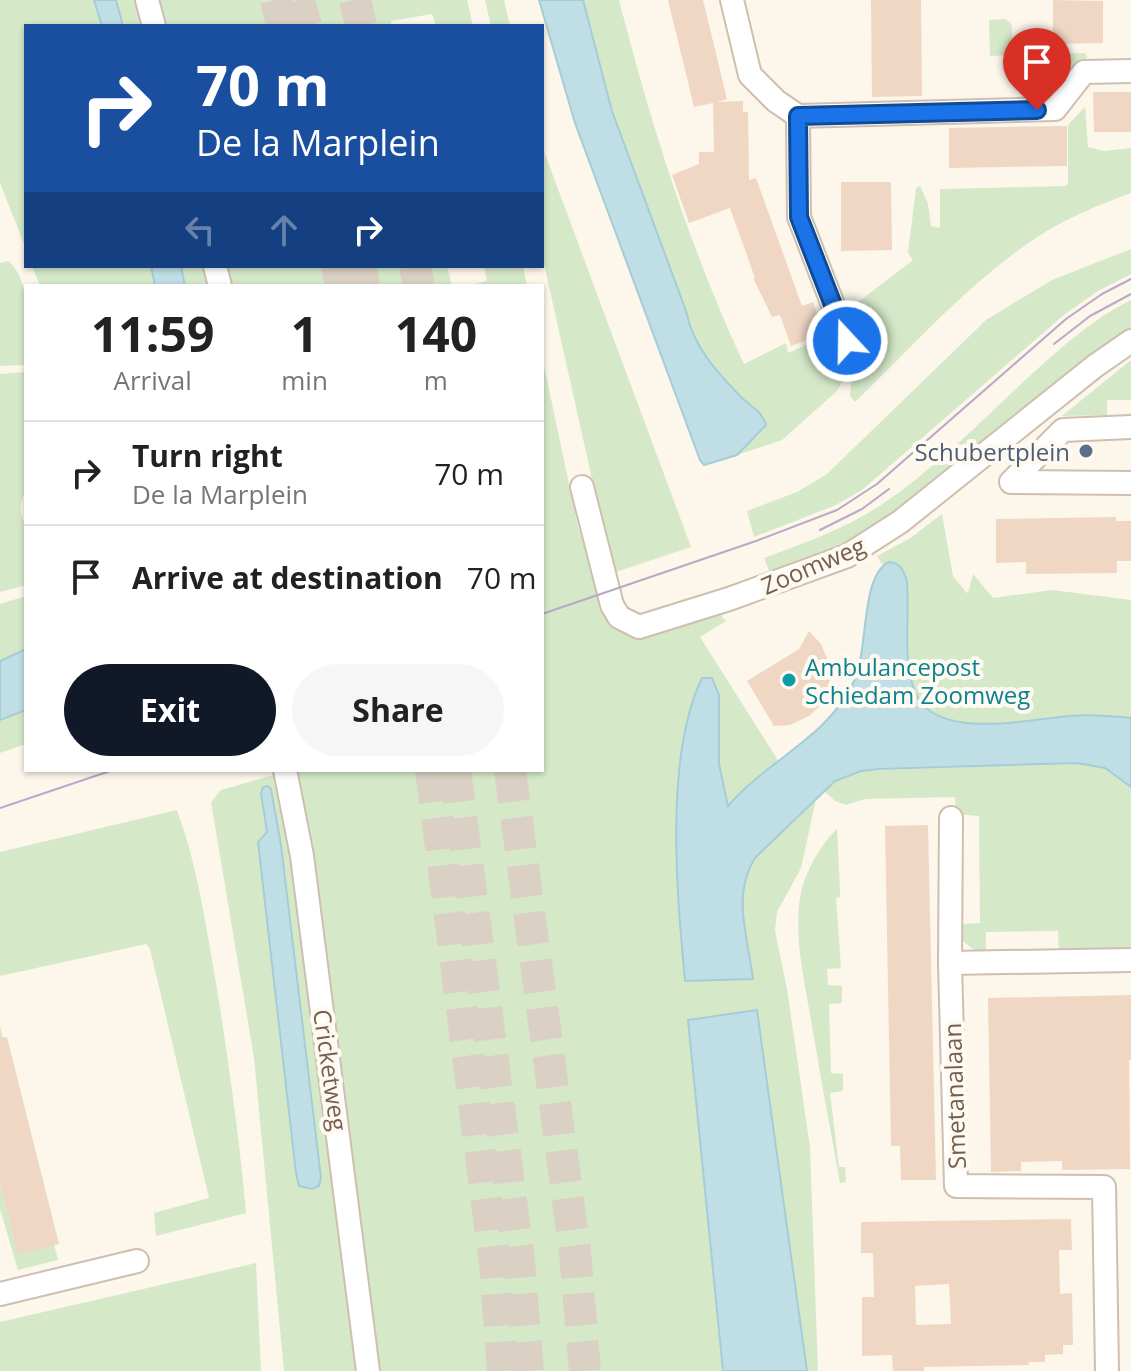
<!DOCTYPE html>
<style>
body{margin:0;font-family:"Open Sans",sans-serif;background:#f6f6f6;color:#222;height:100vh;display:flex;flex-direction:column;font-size:30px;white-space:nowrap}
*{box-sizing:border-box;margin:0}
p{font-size:26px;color:#767676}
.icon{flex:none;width:44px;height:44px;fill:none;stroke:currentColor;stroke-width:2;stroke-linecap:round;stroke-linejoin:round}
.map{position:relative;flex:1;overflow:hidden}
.details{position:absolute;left:24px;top:284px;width:520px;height:488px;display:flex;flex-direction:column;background:#fff;border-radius:0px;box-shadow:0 2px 6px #0004}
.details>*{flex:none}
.guide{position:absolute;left:24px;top:24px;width:520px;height:244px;border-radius:0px;box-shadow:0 2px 6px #0004;background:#1a4fa0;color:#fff;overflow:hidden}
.pin{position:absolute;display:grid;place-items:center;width:68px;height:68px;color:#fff;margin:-82px -34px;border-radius:50% 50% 50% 0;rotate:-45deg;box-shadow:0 0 8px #0007}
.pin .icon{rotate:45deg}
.me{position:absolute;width:88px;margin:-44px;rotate:339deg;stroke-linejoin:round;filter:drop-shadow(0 0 6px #0008)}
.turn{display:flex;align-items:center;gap:28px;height:168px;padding:0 40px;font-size:36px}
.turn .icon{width:104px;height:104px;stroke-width:2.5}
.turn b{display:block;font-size:56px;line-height:68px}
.lanes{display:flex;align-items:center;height:76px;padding:0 40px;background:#0003;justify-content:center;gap:40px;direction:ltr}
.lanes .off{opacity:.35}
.eta{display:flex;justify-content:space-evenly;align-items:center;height:136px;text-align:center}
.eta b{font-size:48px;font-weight:700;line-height:56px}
.action{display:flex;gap:16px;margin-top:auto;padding:16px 40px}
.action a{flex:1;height:92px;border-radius:48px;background:#111827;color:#fff;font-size:32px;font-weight:700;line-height:92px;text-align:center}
.action a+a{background:#f6f6f6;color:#222}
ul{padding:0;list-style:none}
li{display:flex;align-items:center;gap:24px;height:104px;padding:0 40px;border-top:2px solid #e0e0e0}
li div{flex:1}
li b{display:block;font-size:30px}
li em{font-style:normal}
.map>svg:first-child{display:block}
.green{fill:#d5e9c9}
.water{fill:#bfdee5;stroke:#a6cdd6;stroke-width:2}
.building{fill:#f0d7c4;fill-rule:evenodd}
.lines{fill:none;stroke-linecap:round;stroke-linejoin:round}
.highway-tunnel{stroke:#dad0c4;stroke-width:32;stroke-dasharray:32 16;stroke-linecap:butt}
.minor-casing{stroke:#cebfb0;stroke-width:26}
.minor{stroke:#fff;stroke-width:22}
.tram{stroke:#baa8c6;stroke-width:2}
.route-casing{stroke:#114b97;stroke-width:20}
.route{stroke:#1a73e8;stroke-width:14}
.service-dot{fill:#5c6f8a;stroke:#fefaf1;stroke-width:3}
.culture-dot{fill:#0f9aa8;stroke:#fefaf1;stroke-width:3}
.labels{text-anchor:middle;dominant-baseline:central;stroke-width:8;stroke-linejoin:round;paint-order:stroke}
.service-label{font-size:24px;fill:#4e5e75;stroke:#fefaf1;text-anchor:end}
.street-label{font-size:24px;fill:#765e4e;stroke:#fefaf1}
.culture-label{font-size:24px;fill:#0d838f;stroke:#fefaf1;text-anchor:start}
</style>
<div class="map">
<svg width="1131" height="1371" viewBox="0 0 1131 1371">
<rect width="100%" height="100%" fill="#fcf6eb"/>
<!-- green -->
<g class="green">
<polygon points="0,0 94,0 102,26 26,26 26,249 0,183"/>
<polygon points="116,0 467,0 473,26 436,26 432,14 391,21 391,26 123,26"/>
<polygon points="485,0 504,0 510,26 491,26"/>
<path d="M583,0H619C651,124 689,247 744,364L786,343L788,353L817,340L816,328L837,314L842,321L846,375L837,391L782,440L737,455L764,416C730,388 695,355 686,311L612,111Z"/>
<polygon points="1006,19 1012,25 1012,55 990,56 989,20"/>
<polygon points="1085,53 1087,57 1048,100 1034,99 1030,92 1042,92 1041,58 1024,58 1024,54"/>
<path d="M1085,107L1088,147L1104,151L1131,148V193C1101,204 1069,217 1042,234C972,279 914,345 855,402L850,396L857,322L852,307L913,260L908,253L916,188L920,186L928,204L931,226L940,228V189L1065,186L1068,184V125Z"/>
<polygon points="542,146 691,547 613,573 542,255"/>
<polygon points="1131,249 1131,274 1098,291 1065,314 862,490 836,505 754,537 747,511 797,492 827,474 986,320 1052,280"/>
<path d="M8,261C33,280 26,336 26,365L0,366V263Z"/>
<polygon points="32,266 151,266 155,286 40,286"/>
<polygon points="181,266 447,266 452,286 185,286"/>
<polygon points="484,266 523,266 527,286 466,286 487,281"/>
<path d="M1131,300V331L887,519L847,545L770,573L764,558C804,543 845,529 881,505C936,468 984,418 1033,373C1064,345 1094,318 1131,300Z"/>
<path d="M542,356L578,527L611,624L632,635L718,612L726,621L700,637L779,762L749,784L728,806L719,764V695L702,678C664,757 677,894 685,981L753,979C749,952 738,911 743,884C749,854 794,821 816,799L801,868L777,912L775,931L787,989L810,1147L818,1371H807L757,1010L688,1020L723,1371H284L254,1058L211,802L221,790L291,770H542Z"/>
<polygon points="1131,360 1131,400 1107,400 1107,415 1062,416"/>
<path d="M26,372V491C19,501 19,515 26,526V585L0,592V374Z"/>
<path d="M942,514L953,576L966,592L968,593L973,574L993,598L1052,590L1131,600V718C1111,716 1090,714 1070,716C1031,719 937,741 916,693C909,678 910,661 908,645C902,617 895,590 889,562L883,565L877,556L909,539Z"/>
<polygon points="26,596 26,649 0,661 0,604"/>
<polygon points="26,710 26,744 0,753 0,720"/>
<polygon points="1077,763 1105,768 1131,787 1131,950 1059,952 1058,931 986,932 986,953 975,951 963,941 961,924 980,923 979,816 956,814 955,797 865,799 846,805 835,801 824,791 840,778 861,771"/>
<path d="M177,810C197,864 205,921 215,977C228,1056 239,1134 246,1213L156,1236L154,1213L209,1198L150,949L146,944L0,976V852Z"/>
<path d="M837,829L840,890V897L836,898L841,968L827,969L828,985L842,986V1003L829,1004L831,1073L843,1074V1091L830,1093L839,1167H845L846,1182L840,1183C830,1128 820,1074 811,1020C804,979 793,933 801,892C807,869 820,845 837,829Z"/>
<polygon points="0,1026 58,1260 18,1270 0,1209"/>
<polygon points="256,1263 261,1371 0,1371 0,1322"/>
</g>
<!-- water -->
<g class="water">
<polygon points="94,0 116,0 123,26 102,26"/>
<path d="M539,0H583L612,111L686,311C693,347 717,372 741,397C751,407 763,412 766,425L737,455L704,465L700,460L575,123Z"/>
<polygon points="151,266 181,266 185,286 155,286"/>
<path d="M889,562C901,563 904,571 907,582C910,617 902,658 915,692C935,742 1030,719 1070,716C1090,714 1111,716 1131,718V787L1105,768L1077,763L880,769L861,771L835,781L756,857C731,893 748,938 753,979L685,981C677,894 664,757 702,678H712L719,695V764L728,806C767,760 828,738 854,681C869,649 860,576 889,562Z"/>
<polygon points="26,649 26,710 0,720 0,661"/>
<polygon points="268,786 271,789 281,845 321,1178 319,1186 312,1189 299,1186 296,1173 258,842 267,832 261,793 263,787"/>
<polygon points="757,1010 807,1371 723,1371 688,1020"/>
</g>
<!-- building -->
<g class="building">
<polygon points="668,0 703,0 727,99 718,102 743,101 743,112 748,112 749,180 756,178 802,306 813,302 824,334 791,346 780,315 772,317 753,278 755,278 730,208 689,223 672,175 699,164 699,152 714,152 713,103 694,107"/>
<polygon points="871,0 921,0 922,96 872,97"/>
<polygon points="1053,0 1103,1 1103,43 1053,44"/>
<polygon points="1093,92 1131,92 1131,132 1094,132"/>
<polygon points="1067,126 1067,166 949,168 949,128"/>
<polygon points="841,182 891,182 892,250 841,251"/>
<polygon points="1116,517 1116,521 1131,521 1131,561 1117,561 1117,573 1026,574 1026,562 996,563 996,519"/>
<polygon points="809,631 821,644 829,663 830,679 827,692 819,707 809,716 790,725 774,726 747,681 799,649"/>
<polygon points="928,825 936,1180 901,1180 900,1146 891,1146 885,826"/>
<polygon points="1131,995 1131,1060 1129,1060 1130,1169 1062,1170 1062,1161 1021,1162 1021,1171 991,1172 988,998"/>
<polygon points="7,1037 59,1244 18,1254 0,1181 0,1038"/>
<path d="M1071,1219L1072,1250H1059L1060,1294L1072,1293L1073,1345H1063V1354L1045,1355V1362H1029V1365L924,1367V1371H893L892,1355L862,1356V1297H874L873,1253H861V1222ZM949,1284L951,1324L916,1325L915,1286Z"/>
</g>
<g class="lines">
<!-- highway-tunnel -->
<g class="highway-tunnel">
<polyline points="276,0 282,26"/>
<polyline points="299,0 306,26"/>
<polyline points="355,0 361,26"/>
<polyline points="337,266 341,286"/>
<polyline points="360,266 364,286"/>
<polyline points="415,266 419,286"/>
<polyline points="431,770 495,1264 503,1371"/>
<polyline points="455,770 519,1261 528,1371"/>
<polyline points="510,770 575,1252 585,1371"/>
</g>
<!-- minor casing -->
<g class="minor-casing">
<g id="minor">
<polyline points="147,0 154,26"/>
<polyline points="732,0 750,75 776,101 798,116 1055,109 1084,72 1131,71"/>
<polyline points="798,116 799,217 847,341"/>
<polyline points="215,266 220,286"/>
<polyline points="1131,427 1063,430 1011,482 1131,483"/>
<polyline points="582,487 612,605 619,617 639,627 729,599 847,556 900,522 1095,366 1131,341"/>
<polyline points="285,770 302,856 368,1371"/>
<polyline points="951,818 950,963 956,1186 1104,1187 1107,1371"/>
<polyline points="950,963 1131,960"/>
<polyline points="0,1294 137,1261"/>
</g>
</g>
<!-- minor -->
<use href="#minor" class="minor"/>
<!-- tram -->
<g class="tram">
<polyline points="1054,344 1090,316 1131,294"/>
<polyline points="820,530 862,509 889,489"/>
<polyline points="542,614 756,541 837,510 877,484 1066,319 1102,294 1131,279"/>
<polyline points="0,808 113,770"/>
</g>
</g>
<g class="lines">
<!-- route casing -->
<g class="route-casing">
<polyline id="route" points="847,341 799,217 798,116 1037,110"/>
</g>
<!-- route -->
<use href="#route" class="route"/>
</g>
<!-- markers -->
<circle class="service-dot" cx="1086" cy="451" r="8"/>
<circle class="culture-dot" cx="789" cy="680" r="8"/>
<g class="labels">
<!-- service labels -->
<g class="service-label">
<text x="1070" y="451">Schubertplein</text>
</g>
<!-- street labels -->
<g class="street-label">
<text transform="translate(813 565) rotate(-23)">Zoomweg</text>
<text transform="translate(331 1070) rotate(82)">Cricketweg</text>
<text transform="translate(954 1096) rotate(-92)">Smetanalaan</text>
</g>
<!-- culture labels -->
<g class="culture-label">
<text x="805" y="666">Ambulancepost<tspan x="805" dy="28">Schiedam Zoomweg</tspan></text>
</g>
</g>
</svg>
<div class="pin" style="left:1037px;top:110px;background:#d93025"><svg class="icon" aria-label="arrive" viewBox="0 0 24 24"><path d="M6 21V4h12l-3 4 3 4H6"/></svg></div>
<svg class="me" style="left:847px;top:341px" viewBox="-20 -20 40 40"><circle r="17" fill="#1a73e8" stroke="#fff" stroke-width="3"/><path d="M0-11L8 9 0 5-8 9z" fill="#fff"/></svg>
<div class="guide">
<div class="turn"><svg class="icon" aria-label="right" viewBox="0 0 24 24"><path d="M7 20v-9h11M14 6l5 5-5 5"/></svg><div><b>70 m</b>De la Marplein</div></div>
<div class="lanes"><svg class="icon off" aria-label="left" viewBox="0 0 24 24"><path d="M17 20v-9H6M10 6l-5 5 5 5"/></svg><svg class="icon off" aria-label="ahead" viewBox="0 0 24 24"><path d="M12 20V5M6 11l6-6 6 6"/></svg><svg class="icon" aria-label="right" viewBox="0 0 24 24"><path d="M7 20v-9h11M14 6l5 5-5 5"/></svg></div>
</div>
<section class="details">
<div class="eta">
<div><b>11:59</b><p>Arrival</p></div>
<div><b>1</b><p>min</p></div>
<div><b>140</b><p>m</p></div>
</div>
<ul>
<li><svg class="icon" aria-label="right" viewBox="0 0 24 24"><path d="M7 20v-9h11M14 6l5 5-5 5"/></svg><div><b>Turn right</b><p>De la Marplein</p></div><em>70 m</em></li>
<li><svg class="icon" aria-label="arrive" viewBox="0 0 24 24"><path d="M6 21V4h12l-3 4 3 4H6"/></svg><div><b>Arrive at destination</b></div><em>70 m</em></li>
</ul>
<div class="action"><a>Exit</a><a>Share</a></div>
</section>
</div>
